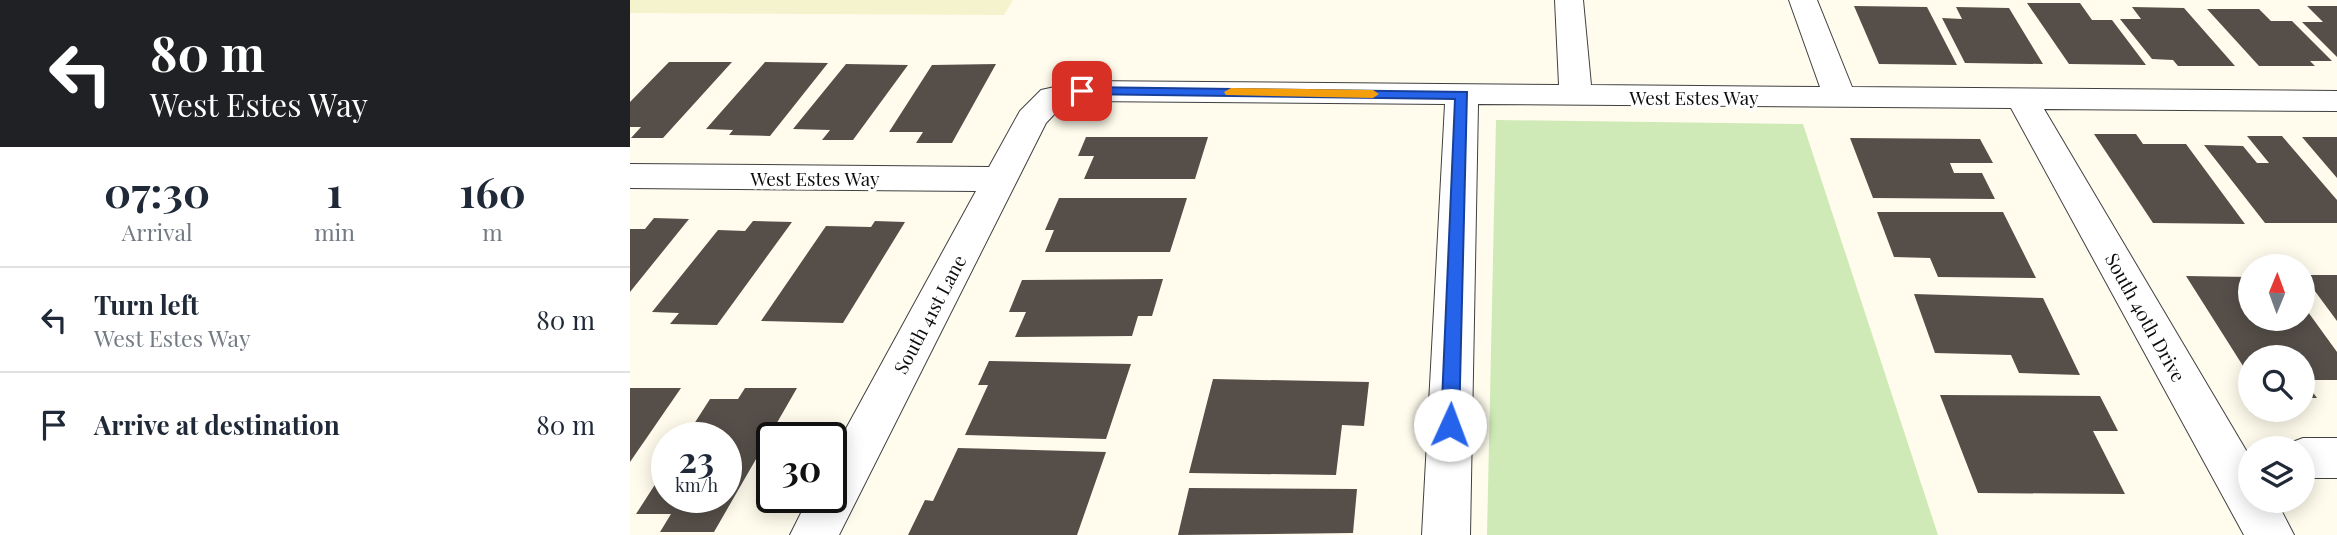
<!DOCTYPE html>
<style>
body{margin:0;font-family:"Playfair Display",serif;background:#f2f2f3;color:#1f2937;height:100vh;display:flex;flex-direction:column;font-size:26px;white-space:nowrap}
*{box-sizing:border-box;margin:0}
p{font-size:23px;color:#747a83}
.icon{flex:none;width:38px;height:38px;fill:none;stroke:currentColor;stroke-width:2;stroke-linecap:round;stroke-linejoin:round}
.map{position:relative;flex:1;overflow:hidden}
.details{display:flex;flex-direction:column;background:#fff;width:630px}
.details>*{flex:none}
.hud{background:#202124;color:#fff;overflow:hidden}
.needle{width:46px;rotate:1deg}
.buttons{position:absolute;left:1608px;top:254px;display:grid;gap:14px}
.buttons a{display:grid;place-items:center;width:77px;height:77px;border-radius:50%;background:#fff;box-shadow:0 4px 18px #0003;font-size:35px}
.speed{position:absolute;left:21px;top:422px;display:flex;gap:14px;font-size:35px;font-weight:700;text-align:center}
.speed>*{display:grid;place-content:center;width:91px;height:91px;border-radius:50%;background:#fff;box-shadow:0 4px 18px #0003;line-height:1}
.speed small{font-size:18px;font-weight:400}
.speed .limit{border:4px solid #111;border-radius:10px;background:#fff;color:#111}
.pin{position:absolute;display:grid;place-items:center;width:60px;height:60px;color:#fff;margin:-30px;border-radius:14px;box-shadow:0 4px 10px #0006}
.me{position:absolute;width:77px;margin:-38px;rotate:2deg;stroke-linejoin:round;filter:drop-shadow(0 0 5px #0008)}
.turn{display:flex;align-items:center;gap:24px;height:147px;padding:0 35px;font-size:32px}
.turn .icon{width:91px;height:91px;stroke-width:2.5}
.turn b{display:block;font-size:49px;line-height:60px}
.eta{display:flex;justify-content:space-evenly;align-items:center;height:119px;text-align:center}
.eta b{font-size:42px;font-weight:700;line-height:49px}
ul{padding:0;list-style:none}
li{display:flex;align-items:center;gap:21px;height:105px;padding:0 35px;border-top:2px solid #e0e1e3}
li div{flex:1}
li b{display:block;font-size:26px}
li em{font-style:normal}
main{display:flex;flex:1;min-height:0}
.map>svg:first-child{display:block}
.farmland{fill:#f5f3cd}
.green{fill:#cfeab6}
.building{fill:#564f49}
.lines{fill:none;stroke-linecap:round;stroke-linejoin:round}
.minor-casing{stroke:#404040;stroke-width:2}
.minor{fill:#fff;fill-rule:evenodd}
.route{fill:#2563eb;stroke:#184099;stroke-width:2}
.slow{fill:#f59e0b}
.labels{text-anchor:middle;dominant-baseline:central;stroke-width:7;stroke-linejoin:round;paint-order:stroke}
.street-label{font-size:19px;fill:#0d0d0d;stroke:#fff}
</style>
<main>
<section class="details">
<div class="hud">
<div class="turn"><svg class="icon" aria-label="left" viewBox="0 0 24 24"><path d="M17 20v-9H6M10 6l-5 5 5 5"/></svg><div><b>80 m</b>West Estes Way</div></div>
</div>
<div class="eta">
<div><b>07:30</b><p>Arrival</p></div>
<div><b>1</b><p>min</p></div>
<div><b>160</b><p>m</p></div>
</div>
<ul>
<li><svg class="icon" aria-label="left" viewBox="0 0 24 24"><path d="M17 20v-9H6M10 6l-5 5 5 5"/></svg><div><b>Turn left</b><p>West Estes Way</p></div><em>80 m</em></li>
<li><svg class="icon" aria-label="arrive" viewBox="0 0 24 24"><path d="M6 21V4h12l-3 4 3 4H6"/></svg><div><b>Arrive at destination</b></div><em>80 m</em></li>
</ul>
</section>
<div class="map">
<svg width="1707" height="535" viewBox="0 0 1707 535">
<rect width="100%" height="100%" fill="#fffced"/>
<!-- farmland -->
<polygon class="farmland" points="0,0 383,0 374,15 0,13"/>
<!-- green -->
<polygon class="green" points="866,120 1173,124 1308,535 857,535"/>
<!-- building -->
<g class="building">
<polygon points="1397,3 1450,3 1462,20 1482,20 1516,65 1439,64"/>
<polygon points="1224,6 1297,7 1327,65 1249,64"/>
<polygon points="1677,6 1707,6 1707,57 1672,22 1693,22"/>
<polygon points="1326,7 1379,8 1413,64 1335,63 1312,18 1332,19"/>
<polygon points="1502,7 1554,8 1605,66 1548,66 1543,60 1522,59 1490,19 1511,19"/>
<polygon points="1577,9 1629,9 1641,21 1662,21 1702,61 1680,61 1685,66 1629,66"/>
<polygon points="39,62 102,62 33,138 1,138 11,127 0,127 0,102"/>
<polygon points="135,62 198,63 140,136 99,135 103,130 76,129"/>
<polygon points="216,64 278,65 223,140 192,140 200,130 163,129"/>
<polygon points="366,64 322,143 286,143 293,132 259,132 302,65"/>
<polygon points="1464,134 1506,134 1513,144 1556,144 1615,224 1523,223"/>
<polygon points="1617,136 1652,136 1707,200 1707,223 1635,223 1574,145 1613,146 1627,163 1639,163"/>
<polygon points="456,137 578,137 565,179 454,179 464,156 448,156"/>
<polygon points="1672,137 1707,137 1707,178"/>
<polygon points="1220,138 1350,139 1363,163 1320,163 1324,173 1352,173 1365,199 1243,198"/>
<polygon points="429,198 557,198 540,252 415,252 424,230 415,230"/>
<polygon points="1247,212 1373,212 1406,278 1308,277 1300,258 1264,257"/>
<polygon points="24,218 59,219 0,292 0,229 15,229"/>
<polygon points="123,221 162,222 87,325 40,324 49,313 22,312 88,230 115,231"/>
<polygon points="245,221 275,222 213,323 131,321 196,226 241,227"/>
<polygon points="1673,275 1707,275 1707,321"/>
<polygon points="1556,276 1620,277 1620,318 1673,318 1673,305 1707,352 1707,380 1674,380 1687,398 1673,398 1673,357 1620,357 1620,377"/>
<polygon points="533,279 522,316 508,316 502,336 385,337 396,312 379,312 392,280"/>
<polygon points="1284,294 1413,298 1450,375 1389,373 1381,355 1305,353"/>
<polygon points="359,361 501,364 476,439 335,435 358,385 348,385"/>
<polygon points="583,379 739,382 734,426 712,425 706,475 559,473"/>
<polygon points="0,388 51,388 0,462"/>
<polygon points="115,388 167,388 84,532 30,532 41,514 6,514 37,466 37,497 96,497 96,438 55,438 80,399 108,399"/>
<polygon points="1310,395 1470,396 1488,431 1463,431 1495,494 1348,493"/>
<polygon points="328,448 476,452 447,535 278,535 295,500 303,501"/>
<polygon points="559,488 727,489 723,533 548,535"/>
</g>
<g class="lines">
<!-- minor casing -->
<g class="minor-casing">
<g id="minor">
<polygon points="925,0 953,0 961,85 1190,87 1159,0 1187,0 1222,87 1707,91 1707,111 1414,109 1620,457 1620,500 1646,500 1664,535 1614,535 1381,108 848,104 840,535 792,535 815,104 452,101 433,105 416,123 209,535 160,535 179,497 201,497 201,456 346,191 0,188 0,164 359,167 390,111 411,90 452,81 929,85"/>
<polygon points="1673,438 1707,438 1707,478 1673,478 1673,448 1655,448 1657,444"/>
</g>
</g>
<!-- minor -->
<use href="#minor" class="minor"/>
</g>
<!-- route -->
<polygon class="route" points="452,87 837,92 829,425 827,431 820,433 814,431 811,425 825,99 448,94 448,88"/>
<!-- slow -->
<polygon class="slow" points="601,88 743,90 749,94 743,98 596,95 594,92"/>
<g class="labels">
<!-- street labels -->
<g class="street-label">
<text x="1064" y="97">West Estes Way</text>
<text x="185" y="178">West Estes Way</text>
<text transform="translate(299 314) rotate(-62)">South 41st Lane</text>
<text transform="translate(1516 317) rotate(61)">South 40th Drive</text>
</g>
</g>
</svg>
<div class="buttons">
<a><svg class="needle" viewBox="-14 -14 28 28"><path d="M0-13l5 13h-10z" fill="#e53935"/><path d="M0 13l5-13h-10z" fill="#747a83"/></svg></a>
<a><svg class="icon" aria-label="search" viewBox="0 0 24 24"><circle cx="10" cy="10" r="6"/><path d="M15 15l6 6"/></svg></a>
<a><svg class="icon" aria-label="layers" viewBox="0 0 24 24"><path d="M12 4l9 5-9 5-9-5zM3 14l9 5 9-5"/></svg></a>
</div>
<div class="speed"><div>23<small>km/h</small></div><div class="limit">30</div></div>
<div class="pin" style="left:452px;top:91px;background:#d93025"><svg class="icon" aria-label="arrive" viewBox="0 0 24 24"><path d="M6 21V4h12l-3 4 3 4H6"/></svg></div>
<svg class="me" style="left:820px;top:425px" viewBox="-20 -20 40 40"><circle r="19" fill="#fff"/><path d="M0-13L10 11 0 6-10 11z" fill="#2563eb"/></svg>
</div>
</main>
